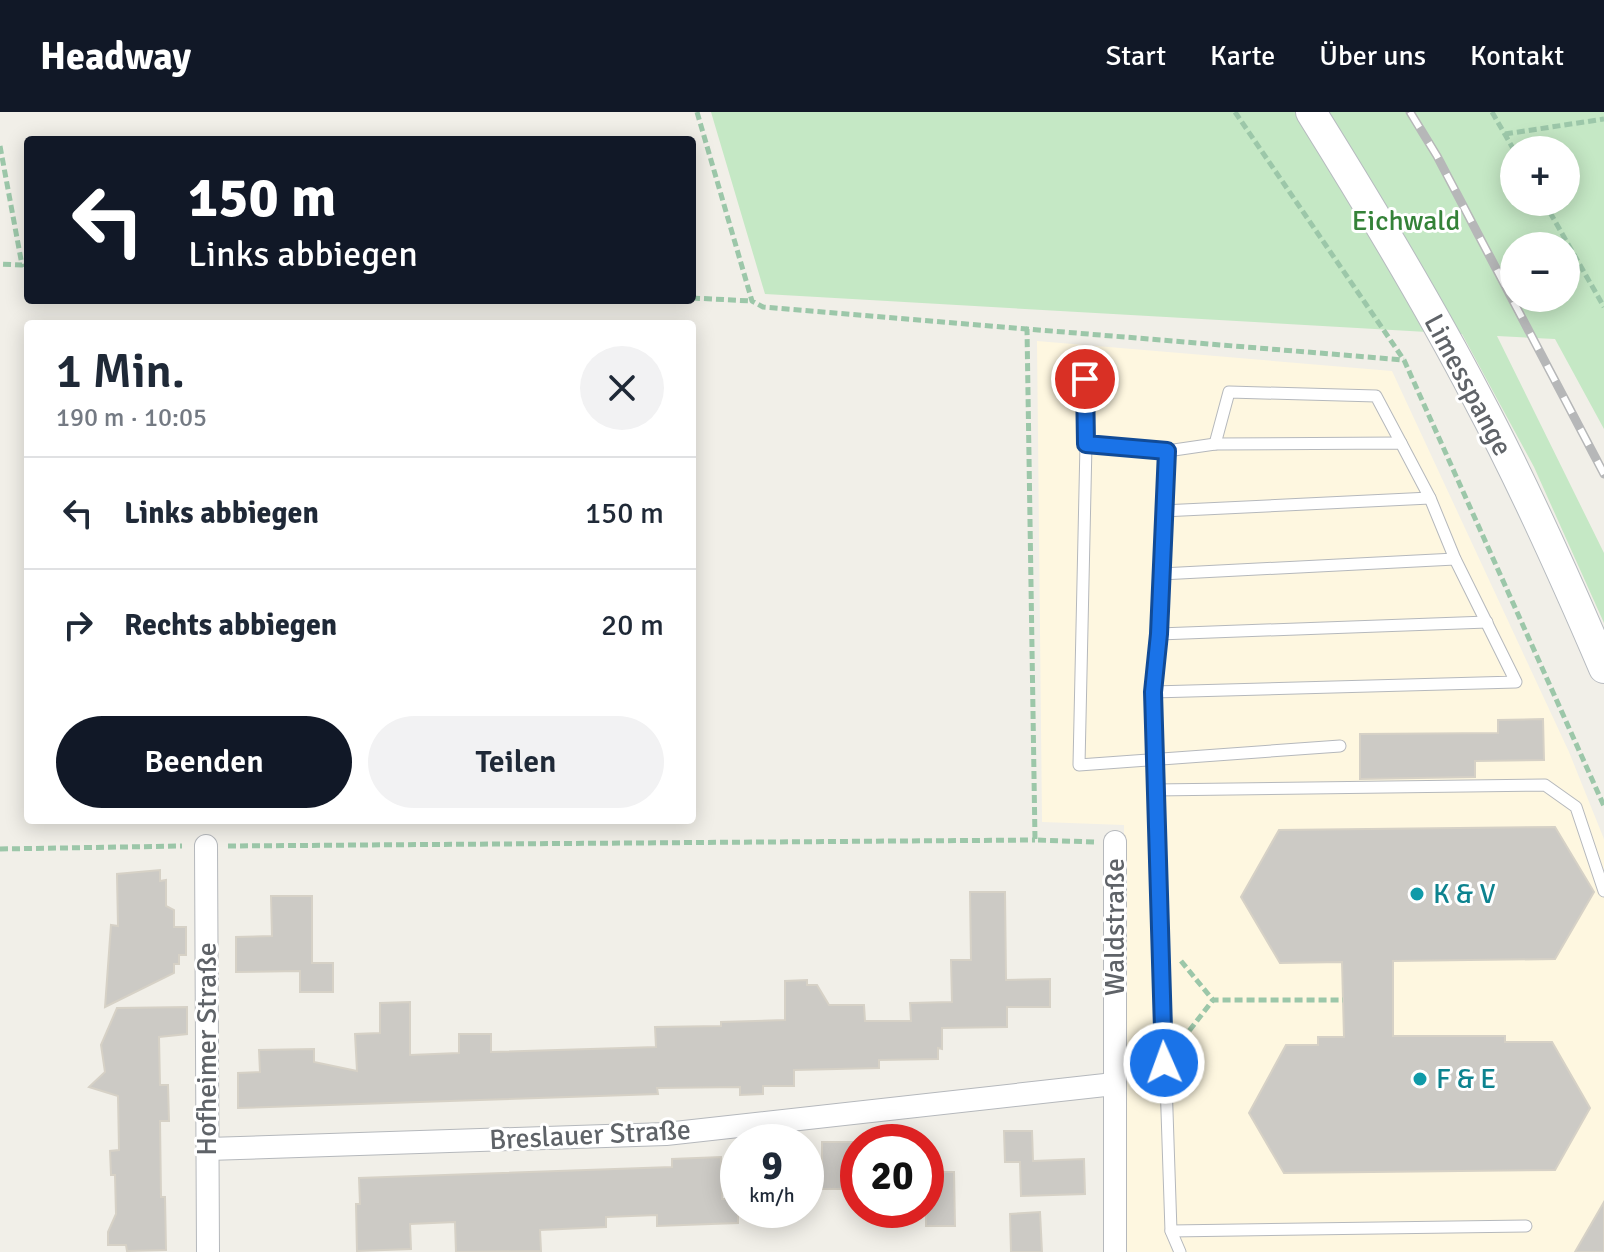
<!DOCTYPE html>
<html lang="de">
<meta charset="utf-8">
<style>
body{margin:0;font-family:Signika,sans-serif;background:#f2f2f3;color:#1f2937;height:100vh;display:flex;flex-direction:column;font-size:30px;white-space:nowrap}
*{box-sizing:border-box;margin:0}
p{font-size:26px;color:#747a83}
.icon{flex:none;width:44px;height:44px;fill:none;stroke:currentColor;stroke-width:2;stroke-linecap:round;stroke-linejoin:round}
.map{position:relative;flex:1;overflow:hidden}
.panel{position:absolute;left:24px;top:208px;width:672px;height:504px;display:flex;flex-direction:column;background:#fff;border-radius:8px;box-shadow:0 4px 20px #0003}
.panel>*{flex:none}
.banner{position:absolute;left:24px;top:24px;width:672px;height:168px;border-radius:8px;box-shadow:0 4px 20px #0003;background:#111827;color:#fff;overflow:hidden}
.buttons{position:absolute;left:1500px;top:24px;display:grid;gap:16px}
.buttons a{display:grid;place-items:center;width:80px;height:80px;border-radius:50%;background:#fff;box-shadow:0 4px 20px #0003;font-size:40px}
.speed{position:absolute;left:720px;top:1012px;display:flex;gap:16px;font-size:40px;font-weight:700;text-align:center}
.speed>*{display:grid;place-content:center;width:104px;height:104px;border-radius:50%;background:#fff;box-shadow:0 4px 20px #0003;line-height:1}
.speed small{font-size:20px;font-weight:400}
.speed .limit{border:12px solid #d22;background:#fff;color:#111}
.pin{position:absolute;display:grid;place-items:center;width:68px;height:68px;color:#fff;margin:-34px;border:4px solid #fff;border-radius:50%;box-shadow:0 2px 8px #0007}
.me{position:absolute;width:88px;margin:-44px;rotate:358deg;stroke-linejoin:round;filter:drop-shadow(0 0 6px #0008)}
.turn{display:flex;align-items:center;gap:28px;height:168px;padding:0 32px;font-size:36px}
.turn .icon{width:104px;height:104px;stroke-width:2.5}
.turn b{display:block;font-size:56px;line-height:68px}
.round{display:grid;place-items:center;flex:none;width:84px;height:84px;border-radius:42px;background:#f2f2f3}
.headline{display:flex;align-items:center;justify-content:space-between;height:136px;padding:0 32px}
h1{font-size:48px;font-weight:600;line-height:60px}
.action{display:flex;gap:16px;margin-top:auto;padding:16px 32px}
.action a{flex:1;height:92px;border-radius:48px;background:#111827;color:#fff;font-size:32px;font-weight:600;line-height:92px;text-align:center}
.action a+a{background:#f2f2f3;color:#1f2937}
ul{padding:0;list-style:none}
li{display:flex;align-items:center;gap:24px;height:112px;padding:0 32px;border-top:2px solid #e0e1e3}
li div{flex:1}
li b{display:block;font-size:30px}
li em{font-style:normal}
header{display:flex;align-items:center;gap:48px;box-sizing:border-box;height:112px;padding:0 40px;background:#111827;color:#fff}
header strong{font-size:38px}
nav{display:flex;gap:44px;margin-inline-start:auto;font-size:28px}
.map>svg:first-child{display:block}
.commercial{fill:#fef7e0}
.green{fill:#c5e8c5;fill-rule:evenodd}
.building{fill:#cccac5;stroke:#d6d1c6;stroke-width:2}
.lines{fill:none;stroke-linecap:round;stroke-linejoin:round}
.lane-casing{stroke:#b5b8bc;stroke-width:13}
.street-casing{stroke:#b5b8bc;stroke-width:24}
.secondary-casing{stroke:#b6babf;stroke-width:32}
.path{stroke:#9cc7a9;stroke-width:5;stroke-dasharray:8 4;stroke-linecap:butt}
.lane{stroke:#fff;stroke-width:11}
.street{stroke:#fff;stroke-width:22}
.secondary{stroke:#fff;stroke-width:30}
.rail-casing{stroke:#b6b7b8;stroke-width:9}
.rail{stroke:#fff;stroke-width:6;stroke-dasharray:18;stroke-linecap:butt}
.route-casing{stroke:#114b97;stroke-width:20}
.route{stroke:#1a73e8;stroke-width:14}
.culture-dot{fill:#0f9aa8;stroke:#fff;stroke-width:3}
.labels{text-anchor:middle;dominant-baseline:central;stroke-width:6;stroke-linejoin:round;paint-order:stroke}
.park-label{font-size:28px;fill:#348238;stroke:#fff}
.street-label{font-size:28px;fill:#5f6368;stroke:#fff}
.culture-label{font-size:28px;fill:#0d838f;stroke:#fff;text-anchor:start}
</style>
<header>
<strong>Headway</strong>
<nav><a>Start</a><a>Karte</a><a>Über uns</a><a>Kontakt</a></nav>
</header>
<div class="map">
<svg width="1604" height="1140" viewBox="0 0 1604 1140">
<rect width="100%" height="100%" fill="#f1efe8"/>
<!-- commercial -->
<polygon class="commercial" points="1037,229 1392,259 1569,640 1604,727 1604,1140 1124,1140 1124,713 1042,710"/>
<!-- green -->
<path class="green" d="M711,0H1604V317L1555,227L1497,224L1604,441V511L1534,355L1462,222L765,182ZM1514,38H1566V90H1514ZM1514,134H1566V186H1514Z"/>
<!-- building -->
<g class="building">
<polygon points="1543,607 1544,648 1475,649 1475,665 1360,667 1360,622 1498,621 1498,608"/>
<polygon points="1555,715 1594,780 1555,847 1393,849 1393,924 1505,924 1505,930 1552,930 1590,996 1555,1058 1284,1061 1249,1001 1286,933 1318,933 1318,925 1344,925 1342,850 1280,851 1241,785 1279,718"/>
<polygon points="160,758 160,769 166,768 166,794 174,798 174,815 186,815 186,843 179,843 179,852 174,852 174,861 105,895 111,813 118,814 117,762"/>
<polygon points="970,780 1005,780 1006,868 1050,867 1050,895 1007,895 1007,915 942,916 942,937 938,936 938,947 879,948 879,956 794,958 794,974 763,974 763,982 740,983 740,975 657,976 658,982 238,996 238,961 260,960 259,938 314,937 314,950 357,959 355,922 380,921 380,891 410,890 410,943 459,941 459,922 491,922 491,940 656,935 655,915 721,914 721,910 785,908 785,869 807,868 807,873 817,873 829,893 864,893 865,909 911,909 910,891 952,890 951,848 971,848"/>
<polygon points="271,784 312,784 312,851 333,851 333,880 300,880 300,859 236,860 236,825 272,824"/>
<polygon points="187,895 187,922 159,925 160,973 168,973 169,1009 160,1009 161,1085 165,1085 166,1138 127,1139 126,1133 108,1133 108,1120 116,1102 115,1063 111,1063 110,1039 119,1038 118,984 89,975 105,960 101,933 117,896"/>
<polygon points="1004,1019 1032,1019 1033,1049 1084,1047 1085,1082 1021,1084 1020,1050 1005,1050"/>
<polygon points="822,1030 858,1030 858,1077 817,1077 816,1056 822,1055"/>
<polygon points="721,1045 722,1087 738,1087 738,1111 657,1114 657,1103 606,1105 606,1115 540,1118 541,1139 456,1140 455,1110 410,1112 411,1137 357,1139 356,1092 360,1092 359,1066 672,1055 672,1047"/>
<polygon points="926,1060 954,1060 955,1114 926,1114"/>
<polygon points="1604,1090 1604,1140 1575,1140"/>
<polygon points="1040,1100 1042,1140 1011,1140 1010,1102"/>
</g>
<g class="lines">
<!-- lane casing -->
<g class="lane-casing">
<g id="lane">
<polyline points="1085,267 1086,332"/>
<polyline points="1215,332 1229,280 1376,284 1401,331"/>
<polyline points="1167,339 1086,332 1079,653 1340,634"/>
<polyline points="1162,399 1430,386"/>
<polyline points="1161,462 1455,447"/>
<polyline points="1159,522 1487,510"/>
<polyline points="1153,580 1516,570 1455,447 1430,386 1401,331 1215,332 1167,339 1159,522 1153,580 1171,1119 1180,1140"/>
<polyline points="1154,678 1545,673 1576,695 1604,779"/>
<polyline points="1171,1119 1526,1114"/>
</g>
</g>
<!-- street casing -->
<g class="street-casing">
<g id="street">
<polyline points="1115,730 1115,1140"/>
<polyline points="206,734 208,1140"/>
<polyline points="208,1037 666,1022 1114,972"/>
</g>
</g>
<!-- secondary casing -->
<g class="secondary-casing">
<path id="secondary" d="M1311,0C1369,93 1426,187 1477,285C1524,373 1565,465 1604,556"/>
</g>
<!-- path -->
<g class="path">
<polyline points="697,0 752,189 763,195 1027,217"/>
<polyline points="1235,0 1404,248 1604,694"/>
<polyline points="1492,0 1514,38"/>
<polyline points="1505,22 1604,7"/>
<polyline points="0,34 22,153 0,152"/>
<polyline points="1544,90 1604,195"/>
<polyline points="692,186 752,189"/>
<polyline points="1094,730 1035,728 1027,217 1404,248"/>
<polyline points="228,734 1035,728"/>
<polyline points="0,737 182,734"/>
<polyline points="1181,849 1213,888 1343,888"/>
<polyline points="1182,928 1213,888"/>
</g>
<!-- lane -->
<use href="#lane" class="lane"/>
<!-- street -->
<use href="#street" class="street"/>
<!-- secondary -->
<use href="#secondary" class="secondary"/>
<!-- rail casing -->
<g class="rail-casing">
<polyline id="rail" points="1410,0 1437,44 1604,362"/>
</g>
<!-- rail -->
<use href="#rail" class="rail"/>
</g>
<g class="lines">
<!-- route casing -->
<g class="route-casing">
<polyline id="route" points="1085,267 1086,332 1167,339 1159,522 1153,580 1164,951"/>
</g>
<!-- route -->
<use href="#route" class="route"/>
</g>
<!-- markers -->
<g class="culture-dot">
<circle cx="1417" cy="782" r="8"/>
<circle cx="1420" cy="967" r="8"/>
</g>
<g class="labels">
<!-- park labels -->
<g class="park-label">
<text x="1406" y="109">Eichwald</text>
</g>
<!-- street labels -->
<g class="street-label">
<text transform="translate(1468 273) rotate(62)">Limesspange</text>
<text transform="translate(1115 815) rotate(-90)">Waldstraße</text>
<text transform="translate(207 937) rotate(-90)">Hofheimer Straße</text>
<text transform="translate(590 1023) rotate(-3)">Breslauer Straße</text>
</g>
<!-- culture labels -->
<g class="culture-label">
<text x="1433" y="782">K &amp; V</text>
<text x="1436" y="967">F &amp; E</text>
</g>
</g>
</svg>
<div class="buttons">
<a>+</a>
<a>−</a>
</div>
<div class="speed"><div>9<small>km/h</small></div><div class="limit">20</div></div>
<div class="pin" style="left:1085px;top:267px;background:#d93025"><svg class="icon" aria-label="arrive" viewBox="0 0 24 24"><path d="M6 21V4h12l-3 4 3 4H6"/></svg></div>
<svg class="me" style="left:1164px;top:951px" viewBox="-20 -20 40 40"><circle r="17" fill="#1a73e8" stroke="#fff" stroke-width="3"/><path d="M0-11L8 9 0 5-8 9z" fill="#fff"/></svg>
<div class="banner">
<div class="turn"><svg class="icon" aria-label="left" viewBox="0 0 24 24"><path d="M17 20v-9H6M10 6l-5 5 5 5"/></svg><div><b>150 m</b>Links abbiegen</div></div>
</div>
<section class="panel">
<div class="headline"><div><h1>1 Min.</h1><p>190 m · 10:05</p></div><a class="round"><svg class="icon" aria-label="close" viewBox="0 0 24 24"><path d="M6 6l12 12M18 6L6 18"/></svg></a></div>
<ul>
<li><svg class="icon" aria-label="left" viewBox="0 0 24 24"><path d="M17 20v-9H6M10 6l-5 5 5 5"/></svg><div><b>Links abbiegen</b></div><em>150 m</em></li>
<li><svg class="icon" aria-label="right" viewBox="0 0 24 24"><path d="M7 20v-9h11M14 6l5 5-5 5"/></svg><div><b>Rechts abbiegen</b></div><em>20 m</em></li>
</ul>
<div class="action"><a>Beenden</a><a>Teilen</a></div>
</section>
</div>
